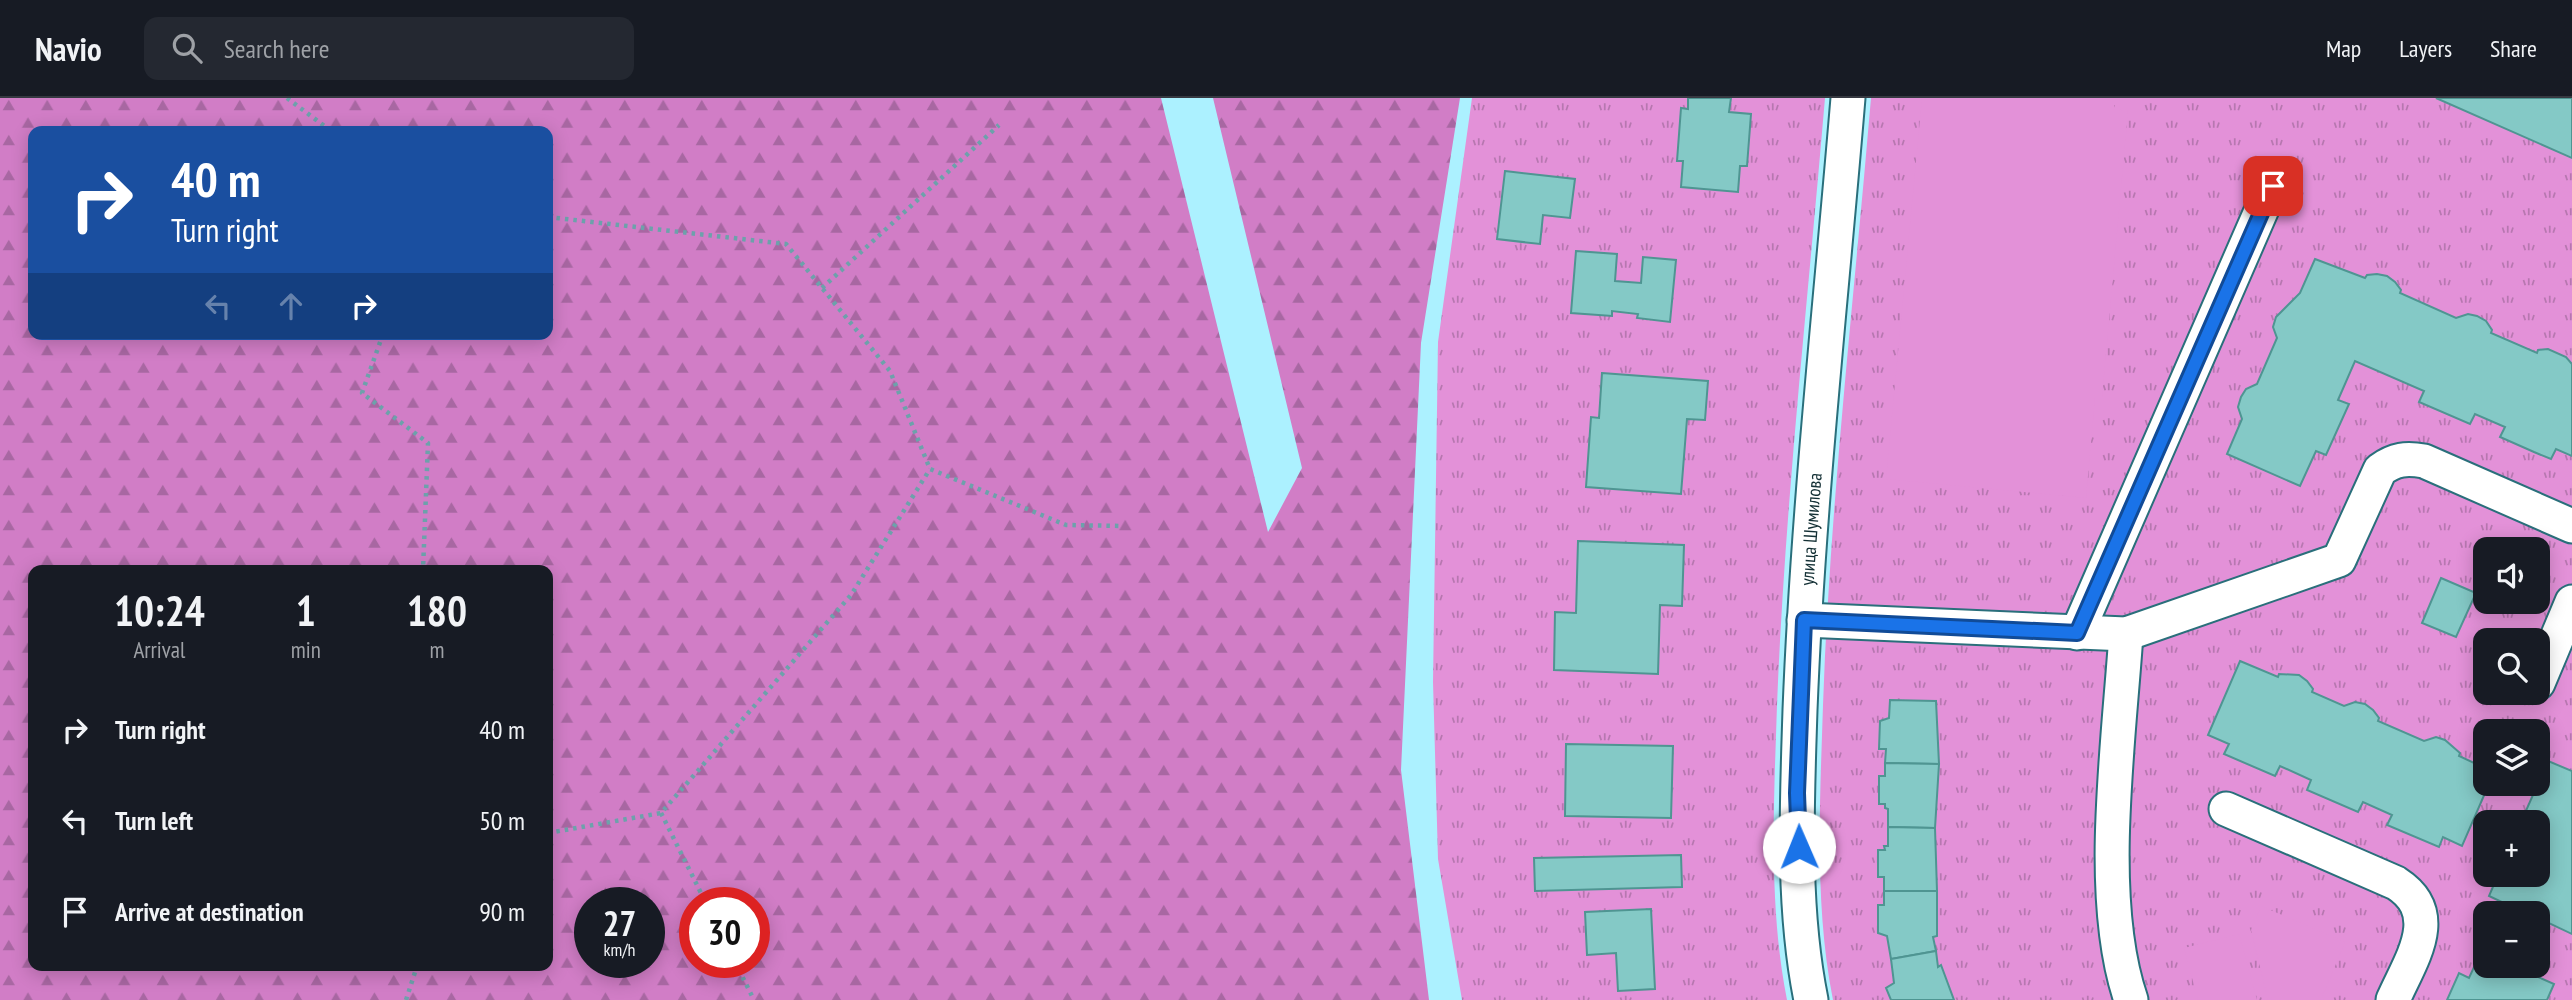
<!DOCTYPE html>
<meta charset="utf-8">
<style>
body{margin:0;font-family:"PT Sans Narrow",sans-serif;background:#242831;color:#f1f3f6;height:100vh;display:flex;flex-direction:column;font-size:26px;white-space:nowrap}
*{box-sizing:border-box;margin:0}
p{font-size:23px;color:#9ea1a6}
.icon{flex:none;width:38px;height:38px;fill:none;stroke:currentColor;stroke-width:2;stroke-linecap:round;stroke-linejoin:round}
.map{position:relative;flex:1;overflow:hidden}
.details{position:absolute;left:28px;top:467px;width:525px;height:406px;display:flex;flex-direction:column;background:#171b24;border-radius:14px;box-shadow:0 4px 18px #0003}
.details>*{flex:none}
.top-card{position:absolute;left:28px;top:28px;width:525px;height:214px;border-radius:14px;box-shadow:0 4px 18px #0003;background:#1a4fa0;color:#fff;overflow:hidden}
.buttons{position:absolute;left:2473px;top:439px;display:grid;gap:14px}
.buttons a{display:grid;place-items:center;width:77px;height:77px;border-radius:14px;background:#171b24;box-shadow:0 4px 18px #0003;font-size:35px}
.speed{position:absolute;left:574px;top:789px;display:flex;gap:14px;font-size:35px;font-weight:700;text-align:center}
.speed>*{display:grid;place-content:center;width:91px;height:91px;border-radius:50%;background:#171b24;box-shadow:0 4px 18px #0003;line-height:1}
.speed small{font-size:18px;font-weight:400}
.speed .limit{border:10px solid #d22;background:#fff;color:#111}
.pin{position:absolute;display:grid;place-items:center;width:60px;height:60px;color:#fff;margin:-30px;border-radius:14px;box-shadow:0 4px 10px #0006}
.me{position:absolute;width:77px;margin:-38px;rotate:359deg;stroke-linejoin:round;filter:drop-shadow(0 0 5px #0008)}
.turn{display:flex;align-items:center;gap:24px;height:147px;padding:0 28px;font-size:32px}
.turn .icon{width:91px;height:91px;stroke-width:2.5}
.turn b{display:block;font-size:49px;line-height:60px}
.lanes{display:flex;align-items:center;height:66px;padding:0 28px;background:#0003;justify-content:center;gap:35px;direction:ltr}
.lanes .off{opacity:.35}
.eta{display:flex;justify-content:space-evenly;align-items:center;height:119px;text-align:center}
.eta b{font-size:42px;font-weight:800;line-height:49px}
ul{padding:0;list-style:none}
li{display:flex;align-items:center;gap:21px;height:91px;padding:0 28px}
li div{flex:1}
li b{display:block;font-size:26px}
li em{font-style:normal}
header{display:flex;align-items:center;gap:42px;box-sizing:border-box;height:98px;padding:0 35px;background:#171b24;border-bottom:2px solid #363941}
header strong{font-size:33px}
nav{display:flex;gap:38px;margin-inline-start:auto;font-size:24px}
.search{width:490px;height:63px;background:#242831;display:flex;align-items:center;gap:18px;box-sizing:border-box;padding:0 24px;border-radius:14px;color:#9ea1a6;font-size:26px}
.map>svg:first-child{display:block}
.grass{fill:url(#grass-tufts);fill-rule:evenodd}
.forest{fill:url(#forest-firs);fill-rule:evenodd}
.green{fill:#e391d8}
.building{fill:#84c9c6;stroke:#4f9592;stroke-width:2}
.lines{fill:none;stroke-linecap:round;stroke-linejoin:round}
.minor-casing{stroke:#2a6f7b;stroke-width:37}
.path{stroke:#6da1ab;stroke-width:4.5;stroke-dasharray:3.5 5;stroke-linecap:butt}
.minor{stroke:#fff;stroke-width:33}
.route-casing{stroke:#114b97;stroke-width:18}
.route{stroke:#1a73e8;stroke-width:12}
.labels{text-anchor:middle;dominant-baseline:central;stroke-width:5;stroke-linejoin:round;paint-order:stroke}
.street-label{font-size:19px;fill:#143035;stroke:#fff}
</style>
<header>
<strong>Navio</strong>
<div class="search"><svg class="icon" aria-label="search" viewBox="0 0 24 24"><circle cx="10" cy="10" r="6"/><path d="M15 15l6 6"/></svg>Search here</div>
<nav><a>Map</a><a>Layers</a><a>Share</a></nav>
</header>
<div class="map">
<svg width="2572" height="902" viewBox="0 0 2572 902">
<defs>
<pattern id="grass-tufts" width="24" height="20" patternUnits="userSpaceOnUse" patternTransform="scale(1.75)"><rect width="24" height="20" fill="#e391d8"/><path d="M3 7l-1-3M5 7V3M7 7l1-3M15 17l-1-3M17 17v-4M19 17l1-3" fill="none" stroke="#b777b0"/></pattern>
<pattern id="forest-firs" width="22" height="20" patternUnits="userSpaceOnUse" patternTransform="scale(1.75)"><rect width="22" height="20" fill="#d17dc6"/><path d="M5 1l3.5 6h-7zM16 11l3.5 6h-7z" fill="#a867a2"/></pattern>
</defs>
<rect width="100%" height="100%" fill="#acf1ff"/>
<!-- grass -->
<g class="grass">
<path d="M1472,0H1825C1808,202 1785,404 1777,607C1774,704 1768,806 1787,902H1462L1438,761L1433,584L1438,244Z"/>
<path d="M1871,0H2572V902H1833C1814,806 1820,704 1823,607C1830,404 1854,202 1871,0ZM2485,452H2538V504H2485ZM2485,542H2538V595H2485ZM2485,634H2538V686H2485ZM2485,724H2538V777H2485ZM2485,816H2538V868H2485Z"/>
</g>
<!-- forest -->
<path class="forest" d="M0,0H1161L1268,434L1302,370L1213,0H1460L1421,245L1401,672L1429,902H0ZM33,33H548V236H33ZM33,472H548V868H33ZM590,805H649V864H590ZM754,805V864H695V805Z"/>
<!-- green -->
<g class="green">
<polygon points="1922,0 2114,0 2114,11 2128,13 2102,300 2095,300 2086,400 1886,381"/>
<polygon points="2261,808 2345,844 2321,902 2268,902 2251,832"/>
<polygon points="2239,836 2257,902 2198,902 2184,850"/>
</g>
<!-- building -->
<g class="building">
<polygon points="1688,0 1731,0 1729,14 1751,16 1747,68 1740,68 1738,94 1681,89 1683,63 1677,63 1681,10 1688,11"/>
<polygon points="2436,0 2572,0 2572,60"/>
<polygon points="1505,73 1575,81 1570,120 1543,117 1540,146 1497,141"/>
<polygon points="1576,153 1617,156 1615,183 1641,185 1643,159 1676,162 1670,224 1637,220 1638,216 1612,213 1612,218 1571,215"/>
<polygon points="2315,161 2365,180 2367,177 2377,176 2387,178 2395,184 2401,192 2400,195 2456,220 2468,216 2477,218 2486,223 2492,232 2491,235 2537,255 2538,252 2548,251 2566,259 2572,266 2572,358 2556,351 2551,361 2534,354 2500,339 2505,329 2475,316 2470,326 2419,304 2424,293 2355,263 2338,302 2349,306 2326,357 2316,353 2300,388 2227,356 2242,321 2238,309 2241,299 2246,291 2257,286 2277,240 2273,229 2276,219 2300,195"/>
<polygon points="1602,275 1708,283 1705,322 1687,321 1681,396 1586,389 1591,319 1599,320"/>
<polygon points="1578,443 1684,447 1682,508 1660,507 1658,576 1554,572 1555,514 1576,515"/>
<polygon points="2441,480 2476,495 2456,539 2422,525"/>
<polygon points="2240,563 2278,579 2279,576 2299,577 2307,583 2313,591 2312,594 2344,608 2355,604 2365,606 2373,612 2379,620 2378,623 2424,643 2436,639 2445,642 2460,655 2459,658 2485,670 2485,686 2489,686 2462,748 2443,739 2439,749 2387,727 2392,717 2363,704 2358,714 2307,692 2311,682 2280,668 2275,678 2224,656 2229,646 2208,637"/>
<polygon points="1890,602 1936,603 1939,666 1885,665 1886,651 1879,651 1880,623 1889,620"/>
<polygon points="1566,646 1673,648 1671,720 1565,718"/>
<polygon points="2548,663 2572,673 2572,836 2538,820 2538,816 2527,816 2489,798 2498,777 2538,777 2538,724 2521,724"/>
<polygon points="1885,665 1939,666 1935,730 1888,729 1888,711 1885,710 1885,706 1879,706 1879,678 1885,678"/>
<polygon points="1888,729 1935,730 1937,793 1884,793 1884,779 1878,779 1878,752 1885,752 1884,748 1888,748"/>
<polygon points="1681,757 1682,789 1535,793 1534,760"/>
<polygon points="1884,793 1937,793 1937,838 1933,839 1936,853 1891,861 1887,838 1878,835 1878,807 1884,807"/>
<polygon points="1651,811 1655,891 1618,893 1616,855 1587,857 1585,814"/>
<polygon points="1936,853 1938,869 1941,867 1954,902 1891,902 1886,890 1894,885 1891,861"/>
<polygon points="2481,854 2485,856 2485,868 2513,868 2554,886 2547,902 2447,902 2459,875 2469,880"/>
</g>
<g class="lines">
<!-- minor casing -->
<g class="minor-casing">
<g id="minor">
<path d="M1804,522L2126,536L2339,462L2380,372C2395,361 2406,360 2424,363L2572,428"/>
<polyline points="2077,535 2272,88"/>
<path d="M2126,536C2119,644 2096,801 2131,902"/>
<polyline points="2538,585 2572,504"/>
<path d="M2226,711L2396,785C2444,816 2411,861 2393,902"/>
<path id="s1" d="M1811,902C1792,808 1797,708 1800,612C1808,408 1831,204 1848,0"/>
</g>
</g>
<!-- path -->
<g class="path">
<polyline points="287,0 331,33"/>
<polyline points="548,119 786,146 890,273 930,371 1066,427 1123,428"/>
<polyline points="822,190 999,27"/>
<polyline points="383,236 362,295 428,345 423,472"/>
<polyline points="661,715 706,805"/>
<polyline points="548,735 661,715 851,497 930,371"/>
<polyline points="735,864 754,902"/>
<polyline points="406,902 417,868"/>
</g>
<!-- minor -->
<use href="#minor" class="minor"/>
</g>
<g class="lines">
<!-- route casing -->
<g class="route-casing">
<polyline id="route" points="1799,749 1797,695 1804,522 2077,535 2273,88"/>
</g>
<!-- route -->
<use href="#route" class="route"/>
</g>
<g class="labels">
<!-- street labels -->
<g class="street-label">
<text stroke="none"><textPath href="#s1" startOffset="472">улица Шумилова</textPath></text>
</g>
</g>
</svg>
<div class="buttons">
<a><svg class="icon" aria-label="sound" viewBox="0 0 24 24"><path d="M4 9h4l5-4v14l-5-4H4zM17 9q2 3 0 6"/></svg></a>
<a><svg class="icon" aria-label="search" viewBox="0 0 24 24"><circle cx="10" cy="10" r="6"/><path d="M15 15l6 6"/></svg></a>
<a><svg class="icon" aria-label="layers" viewBox="0 0 24 24"><path d="M12 4l9 5-9 5-9-5zM3 14l9 5 9-5"/></svg></a>
<a>+</a>
<a>−</a>
</div>
<div class="speed"><div>27<small>km/h</small></div><div class="limit">30</div></div>
<div class="pin" style="left:2273px;top:88px;background:#d93025"><svg class="icon" aria-label="arrive" viewBox="0 0 24 24"><path d="M6 21V4h12l-3 4 3 4H6"/></svg></div>
<svg class="me" style="left:1799px;top:749px" viewBox="-20 -20 40 40"><circle r="19" fill="#fff"/><path d="M0-13L10 11 0 6-10 11z" fill="#1a73e8"/></svg>
<div class="top-card">
<div class="turn"><svg class="icon" aria-label="right" viewBox="0 0 24 24"><path d="M7 20v-9h11M14 6l5 5-5 5"/></svg><div><b>40 m</b>Turn right</div></div>
<div class="lanes"><svg class="icon off" aria-label="left" viewBox="0 0 24 24"><path d="M17 20v-9H6M10 6l-5 5 5 5"/></svg><svg class="icon off" aria-label="ahead" viewBox="0 0 24 24"><path d="M12 20V5M6 11l6-6 6 6"/></svg><svg class="icon" aria-label="right" viewBox="0 0 24 24"><path d="M7 20v-9h11M14 6l5 5-5 5"/></svg></div>
</div>
<section class="details">
<div class="eta">
<div><b>10:24</b><p>Arrival</p></div>
<div><b>1</b><p>min</p></div>
<div><b>180</b><p>m</p></div>
</div>
<ul>
<li><svg class="icon" aria-label="right" viewBox="0 0 24 24"><path d="M7 20v-9h11M14 6l5 5-5 5"/></svg><div><b>Turn right</b></div><em>40 m</em></li>
<li><svg class="icon" aria-label="left" viewBox="0 0 24 24"><path d="M17 20v-9H6M10 6l-5 5 5 5"/></svg><div><b>Turn left</b></div><em>50 m</em></li>
<li><svg class="icon" aria-label="arrive" viewBox="0 0 24 24"><path d="M6 21V4h12l-3 4 3 4H6"/></svg><div><b>Arrive at destination</b></div><em>90 m</em></li>
</ul>
</section>
</div>
